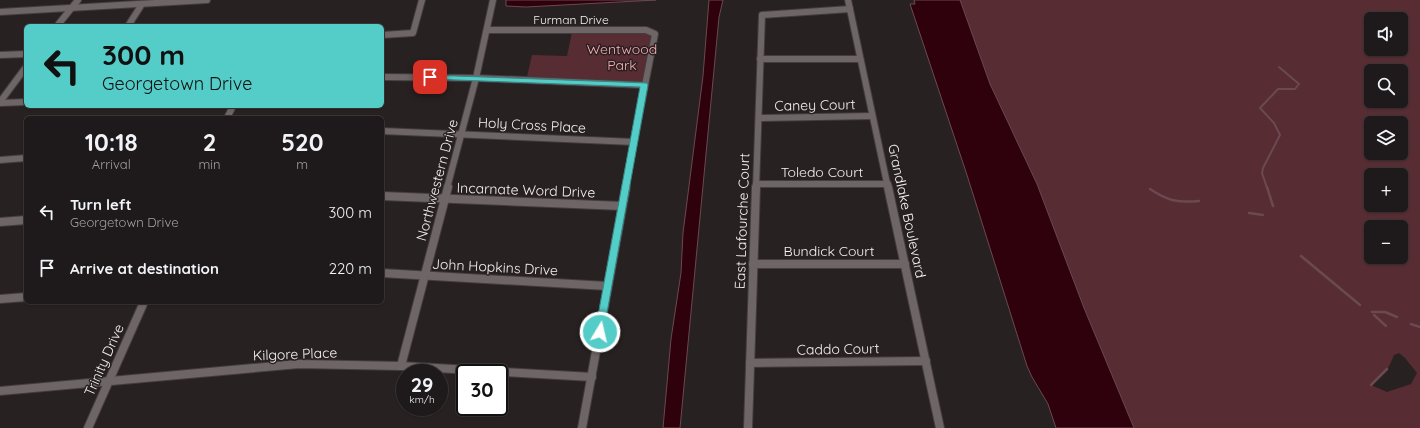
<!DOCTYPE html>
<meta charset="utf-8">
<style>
body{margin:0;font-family:Quicksand,sans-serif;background:#262223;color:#f1f3f6;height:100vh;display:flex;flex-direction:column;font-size:15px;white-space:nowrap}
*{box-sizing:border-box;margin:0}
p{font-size:13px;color:#a1a0a2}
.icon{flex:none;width:22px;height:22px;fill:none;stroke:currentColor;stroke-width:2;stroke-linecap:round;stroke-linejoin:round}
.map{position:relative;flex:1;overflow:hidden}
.side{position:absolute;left:24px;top:116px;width:360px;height:188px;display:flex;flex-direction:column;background:#1e191a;border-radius:6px;box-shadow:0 1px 3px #0004,0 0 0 1px #3c3839}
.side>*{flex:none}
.hud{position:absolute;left:24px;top:24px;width:360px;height:84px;border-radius:6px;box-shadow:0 1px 3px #0004,0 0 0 1px #3c3839;background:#54cdc8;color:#111;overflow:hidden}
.fabs{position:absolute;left:1364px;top:12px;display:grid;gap:8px}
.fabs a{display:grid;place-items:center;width:44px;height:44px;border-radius:6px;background:#1e191a;box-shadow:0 1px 3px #0004,0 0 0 1px #3c3839;font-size:20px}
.speed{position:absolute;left:396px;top:364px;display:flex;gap:8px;font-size:20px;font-weight:700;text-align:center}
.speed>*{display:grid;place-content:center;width:52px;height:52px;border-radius:50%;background:#1e191a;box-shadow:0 1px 3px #0004,0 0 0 1px #3c3839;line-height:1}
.speed small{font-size:10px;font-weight:400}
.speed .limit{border:2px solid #111;border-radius:6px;background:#fff;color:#111}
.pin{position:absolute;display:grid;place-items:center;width:34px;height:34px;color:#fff;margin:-17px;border-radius:8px;box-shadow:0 2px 6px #0006}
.me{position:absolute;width:44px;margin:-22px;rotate:9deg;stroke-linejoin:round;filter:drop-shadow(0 0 3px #0008)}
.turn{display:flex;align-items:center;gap:14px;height:84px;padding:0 12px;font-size:18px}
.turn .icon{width:52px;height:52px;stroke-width:2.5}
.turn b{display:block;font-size:28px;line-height:34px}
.eta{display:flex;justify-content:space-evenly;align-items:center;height:68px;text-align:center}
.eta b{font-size:24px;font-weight:700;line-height:28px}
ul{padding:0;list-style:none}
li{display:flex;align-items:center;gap:12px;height:56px;padding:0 12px}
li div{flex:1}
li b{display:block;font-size:15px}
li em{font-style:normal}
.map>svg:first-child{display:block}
.green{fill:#582c33;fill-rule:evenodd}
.water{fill:#2e010c;stroke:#6a4951}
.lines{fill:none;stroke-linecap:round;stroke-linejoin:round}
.stream-far1{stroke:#6a4951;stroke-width:2}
.stream{stroke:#6a4951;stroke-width:2.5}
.minor-far1-casing{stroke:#433d3e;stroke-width:8}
.minor-casing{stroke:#433d3e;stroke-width:10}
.minor-far1{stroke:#6e6566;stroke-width:6}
.minor{stroke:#6e6566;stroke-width:8}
.route{fill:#54cdc8;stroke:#378582}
.labels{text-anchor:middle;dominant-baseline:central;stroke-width:3;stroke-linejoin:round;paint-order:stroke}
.far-street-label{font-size:12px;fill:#f5f0f1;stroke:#282122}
.park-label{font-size:14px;fill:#ffacb6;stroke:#282122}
.street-label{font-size:14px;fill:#f5f0f1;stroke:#282122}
</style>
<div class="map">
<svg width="1420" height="428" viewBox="0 0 1420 428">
<rect width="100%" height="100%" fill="#282122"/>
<!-- green -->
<g class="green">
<path d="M960,0H1420V428H1134L1084,308L1037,184L990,84ZM1371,19H1401V49H1371ZM1371,71H1401V101H1371ZM1371,123H1401V153H1371ZM1371,175H1401V205H1371ZM1371,227H1401V257H1371ZM1399,353L1405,358L1417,373L1411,384L1387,392L1371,385C1374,380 1377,379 1381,376C1388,371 1391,362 1394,355Z"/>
<polygon points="572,32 650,32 652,35 643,82 527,77 532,55 567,56"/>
</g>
<!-- water -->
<g class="water">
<polygon points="506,0 656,0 526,7 506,6"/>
<polygon points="709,0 723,0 719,17 680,428 663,428 671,339 681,273 683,233 703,76"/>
<polygon points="914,0 960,0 990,84 1037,184 1084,308 1134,428 1056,428 1048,404 1032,377 1027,366 967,175 910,4 915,4"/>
</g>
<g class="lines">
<!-- stream-far1 -->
<polyline class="stream-far1" points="1267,188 1262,173 1263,168 1280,135 1274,123 1260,108 1278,89 1295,89 1299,84 1279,67"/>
<!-- stream -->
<g class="stream">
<polyline points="1267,187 1273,206"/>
<path d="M1150,189C1168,201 1178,203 1199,201"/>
<polyline points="1249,213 1263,215"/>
<polyline points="1301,256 1360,305"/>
<polyline points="1372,312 1385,312 1397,317"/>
<polyline points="1374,315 1386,326"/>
<polyline points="1411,324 1420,327"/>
<polyline points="1371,385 1387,369"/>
</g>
<!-- minor-far1 casing -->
<g class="minor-far1-casing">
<g id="minor-far1">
<polyline points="848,0 888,188"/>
<polyline points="0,12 207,0"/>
<polyline points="57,26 78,0"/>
<polyline points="128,26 142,4"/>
<polyline points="487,30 646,30 655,34 625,188"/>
<polyline points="382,35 413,33 422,0"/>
<polyline points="0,55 26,54"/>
<polyline points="760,59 860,59"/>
<polyline points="382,77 476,78 644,85"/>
<polyline points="0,102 26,67"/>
<polyline points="0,103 26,102"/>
<polyline points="227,118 233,106"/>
<polyline points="759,118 872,116"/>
<polyline points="382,131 634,142"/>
<polyline points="0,160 26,158"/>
<polyline points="756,184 888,184"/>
<polyline points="447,188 476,78 493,0"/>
<polyline points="756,188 762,15 850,9"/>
</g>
</g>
<!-- minor casing -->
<g class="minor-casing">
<g id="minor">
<polyline points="888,187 940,428"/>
<polyline points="382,196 622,206"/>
<polyline points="0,222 26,220"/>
<polyline points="753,264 905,264"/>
<polyline points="382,273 607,286"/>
<polyline points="0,299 26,297"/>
<polyline points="750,363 926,361"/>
<polyline points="401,366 448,187"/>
<polyline points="0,391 299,364 401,366 592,377"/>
<polyline points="88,428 144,302"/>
<polyline points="582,428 626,187"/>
<polyline points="748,428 756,187"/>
</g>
</g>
<!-- minor-far1 -->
<use href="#minor-far1" class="minor-far1"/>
<!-- minor -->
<use href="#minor" class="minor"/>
</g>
<!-- route -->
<polygon class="route" points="428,75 647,83 648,85 603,335 600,336 596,335 595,332 640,87 430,79 428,79"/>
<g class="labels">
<!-- far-street labels -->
<g class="far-street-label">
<text x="571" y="19">Furman Drive</text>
</g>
<!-- park labels -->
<g class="park-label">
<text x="622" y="49">Wentwood<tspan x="622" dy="16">Park</tspan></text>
</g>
<!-- street labels -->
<g class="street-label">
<text transform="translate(815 105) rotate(-1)">Caney Court</text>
<text transform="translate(532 125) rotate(3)">Holy Cross Place</text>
<text x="822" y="172">Toledo Court</text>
<text transform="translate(437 180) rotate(-75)">Northwestern Drive</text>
<text transform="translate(526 190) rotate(2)">Incarnate Word Drive</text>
<text transform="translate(907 211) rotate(78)">Grandlake Boulevard</text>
<text transform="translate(742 221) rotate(-88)">East Lafourche Court</text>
<text x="829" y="251">Bundick Court</text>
<text transform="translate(495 267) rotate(3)">John Hopkins Drive</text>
<text transform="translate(838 349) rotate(-1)">Caddo Court</text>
<text transform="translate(295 354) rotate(-2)">Kilgore Place</text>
<text transform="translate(104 360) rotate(-66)">Trinity Drive</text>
</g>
</g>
</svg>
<div class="fabs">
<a><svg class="icon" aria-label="sound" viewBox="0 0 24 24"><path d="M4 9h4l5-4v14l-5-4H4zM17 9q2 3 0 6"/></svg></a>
<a><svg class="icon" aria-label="search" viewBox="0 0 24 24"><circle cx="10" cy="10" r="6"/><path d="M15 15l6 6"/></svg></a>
<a><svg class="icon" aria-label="layers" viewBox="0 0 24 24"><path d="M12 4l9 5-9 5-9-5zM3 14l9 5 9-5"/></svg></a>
<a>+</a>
<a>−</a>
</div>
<div class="speed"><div>29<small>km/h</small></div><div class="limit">30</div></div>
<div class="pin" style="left:430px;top:77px;background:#d93025"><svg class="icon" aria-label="arrive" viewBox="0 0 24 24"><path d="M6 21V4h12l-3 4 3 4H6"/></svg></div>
<svg class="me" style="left:600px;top:332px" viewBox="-20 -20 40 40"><circle r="17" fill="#54cdc8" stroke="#fff" stroke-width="3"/><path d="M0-11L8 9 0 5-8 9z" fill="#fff"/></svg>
<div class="hud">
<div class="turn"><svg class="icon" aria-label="left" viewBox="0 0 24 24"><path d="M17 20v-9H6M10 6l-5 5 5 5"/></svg><div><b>300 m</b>Georgetown Drive</div></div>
</div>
<section class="side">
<div class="eta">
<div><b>10:18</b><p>Arrival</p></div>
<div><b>2</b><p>min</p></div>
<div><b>520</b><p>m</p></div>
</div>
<ul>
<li><svg class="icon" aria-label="left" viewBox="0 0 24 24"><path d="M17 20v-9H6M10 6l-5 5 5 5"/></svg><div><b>Turn left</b><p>Georgetown Drive</p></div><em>300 m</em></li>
<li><svg class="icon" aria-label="arrive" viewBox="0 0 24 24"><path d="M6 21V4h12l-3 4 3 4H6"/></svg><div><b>Arrive at destination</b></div><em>220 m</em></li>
</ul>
</section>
</div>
